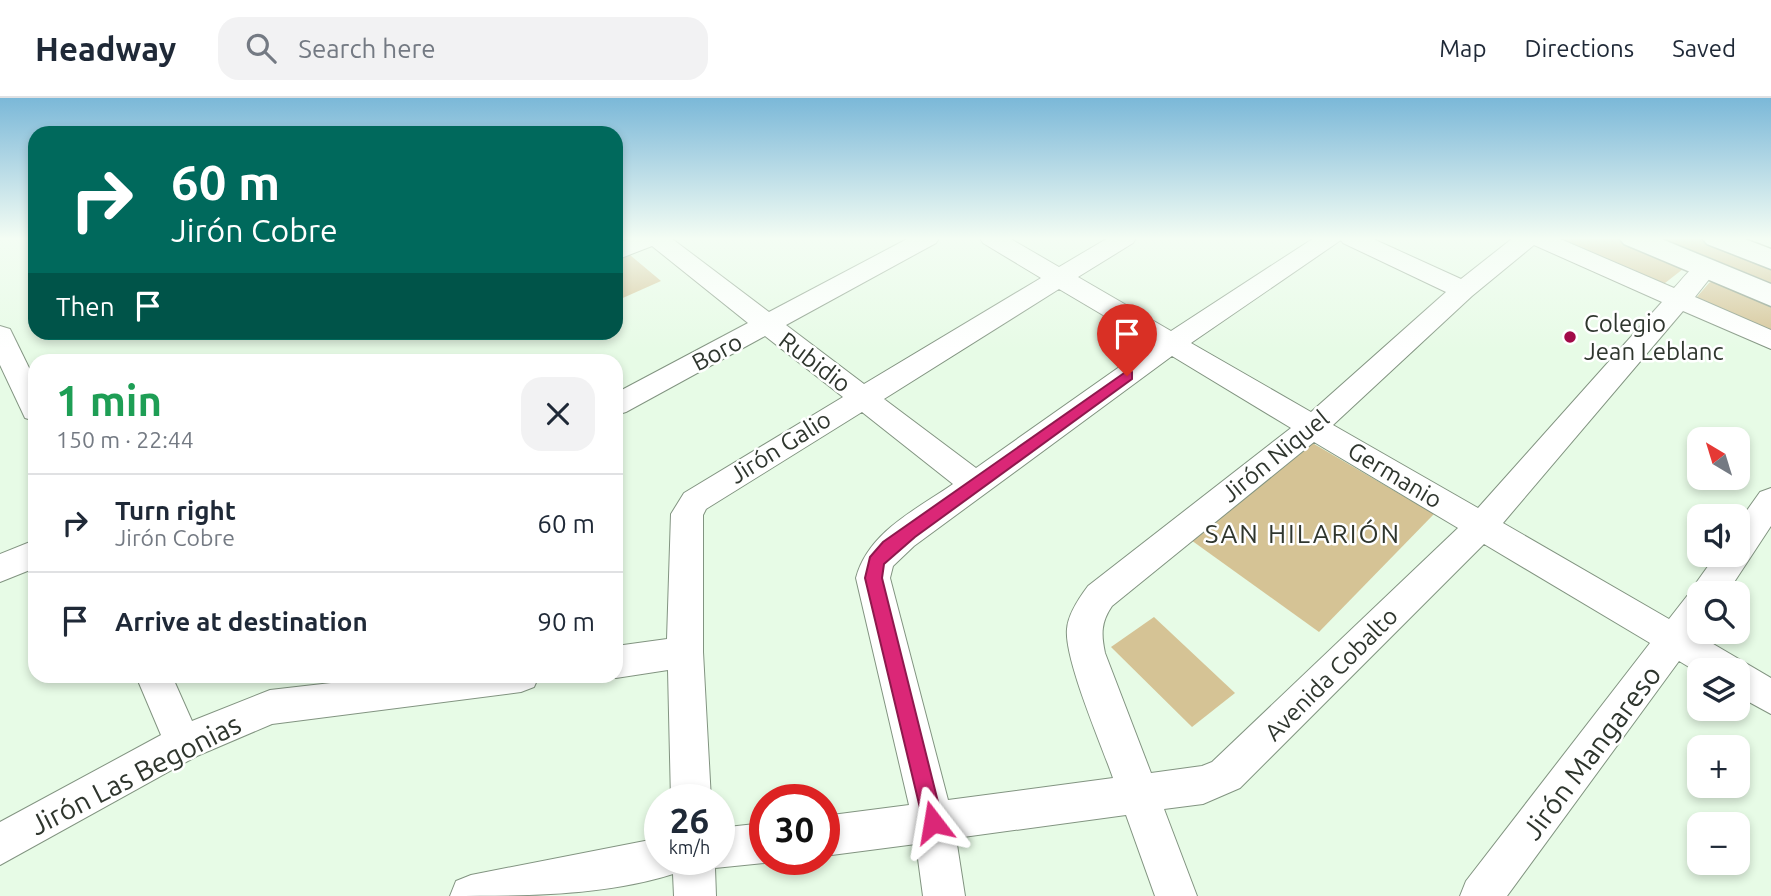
<!DOCTYPE html>
<meta charset="utf-8">
<style>
body{margin:0;font-family:Ubuntu,sans-serif;background:#f2f2f3;color:#1f2937;height:100vh;display:flex;flex-direction:column;font-size:26px;white-space:nowrap}
*{box-sizing:border-box;margin:0}
p{font-size:23px;color:#747a83}
.icon{flex:none;width:38px;height:38px;fill:none;stroke:currentColor;stroke-width:2;stroke-linecap:round;stroke-linejoin:round}
.map{position:relative;flex:1;overflow:hidden}
.drawer{position:absolute;left:28px;top:256px;width:595px;height:329px;display:flex;flex-direction:column;background:#fff;border-radius:21px;box-shadow:0 4px 10px #0003}
.drawer>*{flex:none}
.banner{position:absolute;left:28px;top:28px;width:595px;height:214px;border-radius:21px;box-shadow:0 4px 10px #0003;background:#00695c;color:#fff;overflow:hidden}
.needle{width:46px;rotate:322deg}
.fabs{position:absolute;left:1687px;top:329px;display:grid;gap:14px}
.fabs a{display:grid;place-items:center;width:63px;height:63px;border-radius:14px;background:#fff;box-shadow:0 4px 10px #0003;font-size:35px}
.speed{position:absolute;left:644px;top:686px;display:flex;gap:14px;font-size:35px;font-weight:700;text-align:center}
.speed>*{display:grid;place-content:center;width:91px;height:91px;border-radius:50%;background:#fff;box-shadow:0 4px 10px #0003;line-height:1}
.speed small{font-size:18px;font-weight:400}
.speed .limit{border:10px solid #d22;background:#fff;color:#111}
.pin{position:absolute;display:grid;place-items:center;width:60px;height:60px;color:#fff;margin:-72px -30px;border-radius:50% 50% 50% 0;rotate:-45deg;box-shadow:0 0 7px #0007}
.pin .icon{rotate:45deg}
.me{position:absolute;width:77px;margin:-38px;rotate:346deg;stroke-linejoin:round;filter:drop-shadow(0 0 5px #0008)}
.turn{display:flex;align-items:center;gap:24px;height:147px;padding:0 28px;font-size:32px}
.turn .icon{width:91px;height:91px;stroke-width:2.5}
.turn b{display:block;font-size:49px;line-height:60px}
.then{display:flex;align-items:center;height:66px;padding:0 28px;background:#0003;gap:14px;font-size:26px}
.round{display:grid;place-items:center;flex:none;width:74px;height:74px;border-radius:21px;background:#f2f2f3}
.headline{display:flex;align-items:center;justify-content:space-between;height:119px;padding:0 28px}
h1{font-size:42px;font-weight:700;line-height:52px;color:#1e9e55}
ul{padding:0;list-style:none}
li{display:flex;align-items:center;gap:21px;height:98px;padding:0 28px;border-top:2px solid #e0e1e3}
li div{flex:1}
li b{display:block;font-size:26px}
li em{font-style:normal}
header{display:flex;align-items:center;gap:42px;box-sizing:border-box;height:98px;padding:0 35px;background:#fff;border-bottom:2px solid #e0e1e3}
header strong{font-size:33px}
nav{display:flex;gap:38px;margin-inline-start:auto;font-size:24px}
.search{width:490px;height:63px;background:#f2f2f3;display:flex;align-items:center;gap:18px;box-sizing:border-box;padding:0 24px;border-radius:21px;color:#747a83;font-size:26px}
.map>svg:first-child{display:block}
.green{fill:#d5c395}
.lines{fill:none;stroke-linecap:round;stroke-linejoin:round}
.street-casing{stroke:#829481;stroke-width:2}
.primary-casing{stroke:#829481;stroke-width:3}
.street{fill:#fff;fill-rule:evenodd}
.primary{fill:#fff;fill-rule:evenodd}
.route{fill:#db2777;stroke:#8e194d;stroke-width:2}
.poi-dot{fill:#a20a48;stroke:#fff;stroke-width:2.5}
.labels{text-anchor:middle;dominant-baseline:central;stroke-width:5;stroke-linejoin:round;paint-order:stroke}
.poi-label{font-size:24px;fill:#2f362e;stroke:#fff;text-anchor:start}
.street-label{font-size:24px;fill:#2f362e;stroke:#fff}
.neighbourhood-label{font-size:26px;letter-spacing:2px;fill:#2f362e;stroke:#fff}
.near-street-label{font-size:28px;fill:#2f362e;stroke:#fff}
</style>
<header>
<strong>Headway</strong>
<div class="search"><svg class="icon" aria-label="search" viewBox="0 0 24 24"><circle cx="10" cy="10" r="6"/><path d="M15 15l6 6"/></svg>Search here</div>
<nav><a>Map</a><a>Directions</a><a>Saved</a></nav>
</header>
<div class="map">
<svg width="1771" height="798" viewBox="0 0 1771 798">
<rect width="100%" height="100%" fill="#e7fbe6"/>
<!-- green -->
<g class="green">
<polygon points="1552,140 1620,140 1678,164 1683,171 1665,185 1654,184"/>
<polygon points="1645,140 1709,140 1771,165 1771,193"/>
<polygon points="630,157 661,183 616,203 616,163"/>
<polygon points="1717,181 1771,204 1771,235 1696,200 1709,185"/>
<polygon points="1297,336 1434,416 1319,534 1184,437"/>
<polygon points="1154,519 1235,595 1192,629 1111,549"/>
</g>
<g class="lines">
<!-- street casing -->
<g class="street-casing">
<g id="street">
<path d="M631,140H671L769,214L909,140H939L936,145L786,227L864,286L1041,180L983,145L980,140H1009L1059,169L1108,140H1136L1133,145L1078,179L1171,233L1314,140H1371L1461,181L1513,140H1558L1674,190C1687,177 1695,160 1715,165L1718,170L1695,199L1771,232V251L1683,213L1503,425L1669,521L1687,498L1692,496L1696,485L1716,457H1738V425L1760,394L1771,390V428L1727,495H1699L1700,534L1698,537L1771,580V616L1738,598V572H1699V575L1679,563L1507,798H1460L1466,783L1650,545L1484,446L1240,690L1203,706L1164,711L1197,798H1155L1126,717L956,740L965,798H923L916,746L824,758V718L909,707L856,480C868,434 917,411 953,386L862,314L706,411L703,417V554L711,702H671L668,572L616,580L610,578H616V548L667,541L671,416L684,395L843,299L765,238L626,314L616,317V295L748,225L652,148L616,162V146ZM1341,142L1343,145L1446,194L1311,314L1191,245ZM1534,147L1662,204L1478,410L1333,327L1472,198ZM1059,191L1152,246L976,370L884,301ZM1172,258L1291,330L1088,488C1079,500 1068,516 1067,531C1064,561 1102,648 1113,680L948,702L890,480L893,468L914,448ZM1314,344L1458,430L1212,664L1202,668L1151,675L1105,555C1101,536 1101,524 1112,508Z"/>
<polygon points="0,228 10,231 35,282 35,323 25,320 0,267"/>
<polygon points="35,442 35,470 0,484 0,456"/>
<polygon points="136,578 172,578 192,623 270,592 392,578 539,578 534,589 521,594 272,626 197,658 0,767 0,724 161,637"/>
<path d="M765,725V761H775L765,765L715,770L716,798H674L673,776C604,798 523,798 450,798L456,783L471,777L660,740V761H719V730Z"/>
</g>
</g>
<!-- primary casing -->
<g class="primary-casing">
<g id="primary">
<polygon points="1619,140 1659,140 1771,186 1771,208 1624,146"/>
<polygon points="1702,140 1742,140 1771,151 1771,171 1707,146"/>
</g>
</g>
<!-- street -->
<use href="#street" class="street"/>
<!-- primary -->
<use href="#primary" class="primary"/>
</g>
<!-- sky -->
<linearGradient id="sky" x2="0" y2="1"><stop stop-color="#7bb8d8"/><stop offset="0.56" stop-color="#f4fdf4"/><stop offset="1" stop-color="#f4fdf4" stop-opacity="0"/></linearGradient>
<rect width="1771" height="251" fill="url(#sky)"/>
<!-- route -->
<polygon class="route" points="1127,273 1132,274 1132,281 915,439 884,466 882,480 943,724 940,731 933,734 925,731 865,480 870,459 883,444"/>
<!-- markers -->
<circle class="poi-dot" cx="1570" cy="239" r="7"/>
<g class="labels">
<!-- poi labels -->
<g class="poi-label">
<text x="1584" y="225">Colegio<tspan x="1584" dy="28">Jean Leblanc</tspan></text>
</g>
<!-- street labels -->
<g class="street-label">
<text transform="translate(717 254) rotate(-28)">Boro</text>
<text transform="translate(815 264) rotate(37)">Rubidio</text>
<text transform="translate(780 349) rotate(-32)">Jirón Galio</text>
<text transform="translate(1275 358) rotate(-39)">Jirón Niquel</text>
<text transform="translate(1395 377) rotate(31)">Germanio</text>
<text transform="translate(1331 576) rotate(-45)">Avenida Cobalto</text>
</g>
<!-- neighbourhood labels -->
<g class="neighbourhood-label">
<text x="1303" y="435">SAN HILARIÓN</text>
</g>
<!-- near-street labels -->
<g class="near-street-label">
<text transform="translate(1591 654) rotate(-53)">Jirón Mangareso</text>
<text transform="translate(135 676) rotate(-27)">Jirón Las Begonias</text>
</g>
</g>
</svg>
<div class="fabs">
<a><svg class="needle" viewBox="-14 -14 28 28"><path d="M0-13l5 13h-10z" fill="#e53935"/><path d="M0 13l5-13h-10z" fill="#747a83"/></svg></a>
<a><svg class="icon" aria-label="sound" viewBox="0 0 24 24"><path d="M4 9h4l5-4v14l-5-4H4zM17 9q2 3 0 6"/></svg></a>
<a><svg class="icon" aria-label="search" viewBox="0 0 24 24"><circle cx="10" cy="10" r="6"/><path d="M15 15l6 6"/></svg></a>
<a><svg class="icon" aria-label="layers" viewBox="0 0 24 24"><path d="M12 4l9 5-9 5-9-5zM3 14l9 5 9-5"/></svg></a>
<a>+</a>
<a>−</a>
</div>
<div class="speed"><div>26<small>km/h</small></div><div class="limit">30</div></div>
<div class="pin" style="left:1127px;top:278px;background:#d93025"><svg class="icon" aria-label="arrive" viewBox="0 0 24 24"><path d="M6 21V4h12l-3 4 3 4H6"/></svg></div>
<svg class="me" style="left:933px;top:724px" viewBox="-20 -20 40 40"><path d="M0-17L14 15 0 8-14 15z" fill="#db2777" stroke="#fff" stroke-width="4"/></svg>
<div class="banner">
<div class="turn"><svg class="icon" aria-label="right" viewBox="0 0 24 24"><path d="M7 20v-9h11M14 6l5 5-5 5"/></svg><div><b>60 m</b>Jirón Cobre</div></div>
<div class="then">Then<svg class="icon" aria-label="arrive" viewBox="0 0 24 24"><path d="M6 21V4h12l-3 4 3 4H6"/></svg></div>
</div>
<section class="drawer">
<div class="headline"><div><h1>1 min</h1><p>150 m · 22:44</p></div><a class="round"><svg class="icon" aria-label="close" viewBox="0 0 24 24"><path d="M6 6l12 12M18 6L6 18"/></svg></a></div>
<ul>
<li><svg class="icon" aria-label="right" viewBox="0 0 24 24"><path d="M7 20v-9h11M14 6l5 5-5 5"/></svg><div><b>Turn right</b><p>Jirón Cobre</p></div><em>60 m</em></li>
<li><svg class="icon" aria-label="arrive" viewBox="0 0 24 24"><path d="M6 21V4h12l-3 4 3 4H6"/></svg><div><b>Arrive at destination</b></div><em>90 m</em></li>
</ul>
</section>
</div>
